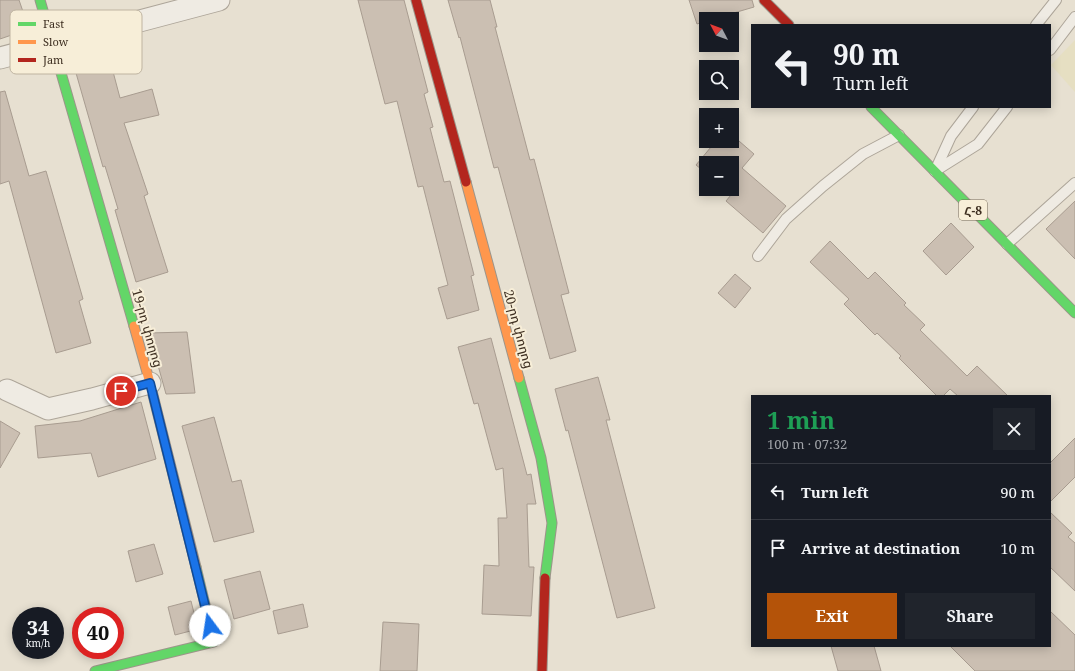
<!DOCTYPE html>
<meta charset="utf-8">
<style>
body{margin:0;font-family:"Noto Serif","Noto Sans Armenian",serif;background:#20242c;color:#f1f3f6;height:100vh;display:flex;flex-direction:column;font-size:15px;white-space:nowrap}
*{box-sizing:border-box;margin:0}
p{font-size:13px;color:#9ea1a6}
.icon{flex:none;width:22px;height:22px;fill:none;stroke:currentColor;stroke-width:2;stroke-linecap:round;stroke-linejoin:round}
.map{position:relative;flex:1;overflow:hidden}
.drawer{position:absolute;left:751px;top:395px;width:300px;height:252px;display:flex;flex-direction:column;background:#171b24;border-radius:0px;box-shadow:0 2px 10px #0003}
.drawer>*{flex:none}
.hud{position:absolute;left:751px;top:24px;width:300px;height:84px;border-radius:0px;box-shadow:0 2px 10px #0003;background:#171b24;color:#f1f3f6;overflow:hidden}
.needle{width:26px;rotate:311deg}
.controls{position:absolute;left:699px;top:12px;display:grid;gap:8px}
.controls a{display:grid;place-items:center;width:40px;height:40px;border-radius:0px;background:#171b24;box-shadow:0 2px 10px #0003;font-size:20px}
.speed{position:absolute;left:12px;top:607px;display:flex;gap:8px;font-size:20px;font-weight:700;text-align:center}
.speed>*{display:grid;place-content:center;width:52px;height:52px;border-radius:50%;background:#171b24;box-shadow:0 2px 10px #0003;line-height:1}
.speed small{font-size:10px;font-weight:400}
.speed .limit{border:6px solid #d22;background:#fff;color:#111}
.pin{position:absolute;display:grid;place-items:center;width:34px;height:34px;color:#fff;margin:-17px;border:2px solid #fff;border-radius:50%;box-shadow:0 1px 4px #0007}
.me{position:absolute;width:44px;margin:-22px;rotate:346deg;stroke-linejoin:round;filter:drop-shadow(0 0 3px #0008)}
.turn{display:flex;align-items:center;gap:14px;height:84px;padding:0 16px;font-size:18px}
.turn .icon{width:52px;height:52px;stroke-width:2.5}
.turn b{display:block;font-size:28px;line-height:34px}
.round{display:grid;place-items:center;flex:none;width:42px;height:42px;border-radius:0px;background:#20242c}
.headline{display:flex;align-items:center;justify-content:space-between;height:68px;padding:0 16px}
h1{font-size:24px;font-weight:700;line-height:30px;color:#1e9e55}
.action{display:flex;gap:8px;margin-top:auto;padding:8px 16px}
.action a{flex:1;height:46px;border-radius:0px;background:#b45309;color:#fff;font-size:16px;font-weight:700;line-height:46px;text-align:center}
.action a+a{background:#20242c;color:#f1f3f6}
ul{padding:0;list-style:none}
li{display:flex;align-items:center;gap:12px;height:56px;padding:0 16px;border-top:1px solid #363941}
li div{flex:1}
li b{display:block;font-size:15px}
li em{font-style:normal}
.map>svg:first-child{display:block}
.farmland{fill:#e6dfc2}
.building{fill:#cbbfb2;stroke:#a89c90}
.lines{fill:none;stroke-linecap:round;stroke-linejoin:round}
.lane-casing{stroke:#ada599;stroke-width:12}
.street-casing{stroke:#ada599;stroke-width:23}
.fast-casing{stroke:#9c958a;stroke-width:11}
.slow-casing{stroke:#9c958a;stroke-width:11}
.jam-casing{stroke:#9c958a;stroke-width:11}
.lane{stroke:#efebe3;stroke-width:10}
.street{stroke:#efebe3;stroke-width:21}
.fast{stroke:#63d668;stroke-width:9}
.slow{stroke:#ff974d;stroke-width:9}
.jam{stroke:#b3261e;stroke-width:9}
.route-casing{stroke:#114b97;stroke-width:10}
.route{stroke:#1a73e8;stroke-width:7}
.labels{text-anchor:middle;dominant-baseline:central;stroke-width:4;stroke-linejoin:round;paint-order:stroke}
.shield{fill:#f7eed8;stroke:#756857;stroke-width:1}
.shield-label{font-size:12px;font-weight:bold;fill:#3d2e20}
.street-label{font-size:13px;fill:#3d2e20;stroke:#f7eed8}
.key{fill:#f7eed8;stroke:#bfb4a1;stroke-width:1}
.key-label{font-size:11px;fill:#3d2e20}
</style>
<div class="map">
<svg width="1075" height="671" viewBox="0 0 1075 671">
<rect width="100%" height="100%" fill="#e7e0d1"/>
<!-- farmland -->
<polygon class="farmland" points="1075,40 1075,92 1051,65"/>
<!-- building -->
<g class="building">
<polygon points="0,0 19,0 29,29 0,39"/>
<polygon points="358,0 404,0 428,92 424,94 433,127 430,128 444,182 450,181 474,275 471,276 479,310 447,319 438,288 448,285 423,186 418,187 397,101 385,104"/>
<polygon points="448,0 490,0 497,27 495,27 530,160 534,159 569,293 561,295 576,351 550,359 498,167 494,168 460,37 459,38"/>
<polygon points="689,0 752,0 754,7 713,19 706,19 706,21 697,24"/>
<polygon points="111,64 120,98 152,89 159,115 124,123 148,194 144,196 168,272 136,282 115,210 118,209 105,166 103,167 76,73"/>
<polygon points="5,91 29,176 46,171 83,299 79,301 91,343 56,353 9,181 0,184 0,92"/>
<polygon points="716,141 739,141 754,154 742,168 786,206 763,233 726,201 731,195 724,189 732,189 732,163 706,163 706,173 696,165"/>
<polygon points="1075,201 1075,259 1046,229"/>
<polygon points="951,223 974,247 946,275 923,251"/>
<polygon points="830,241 868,279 875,272 906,303 904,305 925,325 920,330 967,376 977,366 1008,396 958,396 950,389 943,396 937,396 899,358 901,356 877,333 875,335 844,304 849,299 810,262"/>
<polygon points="735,274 751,288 735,308 718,293"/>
<polygon points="187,332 195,393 166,394 149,333"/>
<polygon points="491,338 527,475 531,474 535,499 536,504 527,504 529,567 534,567 531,616 482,614 484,565 499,566 498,518 507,518 503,468 496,470 478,403 474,404 458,347"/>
<polygon points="598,377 610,420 606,420 655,608 617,618 568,430 566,431 555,389"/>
<polygon points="141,402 156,459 98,477 91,453 38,458 35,426 80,421"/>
<polygon points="214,417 232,482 241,480 254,532 214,542 182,426"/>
<polygon points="0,421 20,433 0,468"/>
<polygon points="1075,438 1075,477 1050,502 1050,463"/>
<polygon points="1050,512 1072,533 1068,537 1075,543 1075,591 1050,567"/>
<polygon points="154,544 163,574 136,582 128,551"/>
<polygon points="260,571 270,609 234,619 224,580"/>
<polygon points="191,601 198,629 175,635 168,607"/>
<polygon points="303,604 308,627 278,634 273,611"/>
<polygon points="1050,611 1075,635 1075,671 975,671 950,646 1050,646"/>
<polygon points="383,622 419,624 417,671 380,671"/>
<polygon points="831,646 874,646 881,671 838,671"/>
</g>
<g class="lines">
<!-- lane casing -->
<g class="lane-casing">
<g id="lane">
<polyline points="1036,25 1056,0"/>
<polyline points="1050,50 1075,17"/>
<polyline points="935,171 978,144 1007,107"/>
<polyline points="935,171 951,136 973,107"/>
<polyline points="1007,244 1075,183"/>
<polyline points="758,256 786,219 823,186 863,154 899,135"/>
</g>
</g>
<!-- street casing -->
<g class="street-casing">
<g id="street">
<polyline points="0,58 219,0"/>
<polyline points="7,390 48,409 92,399 150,383"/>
</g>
</g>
<!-- fast casing -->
<g class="fast-casing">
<g id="fast">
<polyline points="40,0 134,326"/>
<polyline points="871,107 1075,313"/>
<polyline points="519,378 541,458 552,523 545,578"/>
<polyline points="95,671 214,642 196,567"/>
</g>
</g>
<!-- slow casing -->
<g class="slow-casing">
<g id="slow">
<polyline points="466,182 519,378"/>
<polyline points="134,326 150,383 196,567"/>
</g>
</g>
<!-- jam casing -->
<g class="jam-casing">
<g id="jam">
<polyline points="416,0 466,182"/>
<polyline points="764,0 789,25"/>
<polyline points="542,671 545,578"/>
</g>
</g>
<!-- lane -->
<use href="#lane" class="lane"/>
<!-- street -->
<use href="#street" class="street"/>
<!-- fast -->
<use href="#fast" class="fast"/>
<!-- slow -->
<use href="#slow" class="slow"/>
<!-- jam -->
<use href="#jam" class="jam"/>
</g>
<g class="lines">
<!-- route casing -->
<g class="route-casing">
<polyline id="route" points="121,391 150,383 210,626"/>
</g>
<!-- route -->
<use href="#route" class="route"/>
</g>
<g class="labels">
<!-- shield labels -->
<rect class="shield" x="959" y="200" width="28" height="20" rx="3"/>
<g class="shield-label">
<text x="973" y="210">Հ-8</text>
</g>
<!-- street labels -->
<g class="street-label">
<text transform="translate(148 328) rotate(74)">19-րդ փողոց</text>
<text transform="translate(519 329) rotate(75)">20-րդ փողոց</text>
</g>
</g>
<!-- legend -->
<rect x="10" y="10" width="132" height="64" rx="6" class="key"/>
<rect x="18" y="22" width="18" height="4" fill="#63d668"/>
<rect x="18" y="40" width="18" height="4" fill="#ff974d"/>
<rect x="18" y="58" width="18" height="4" fill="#b3261e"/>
<g class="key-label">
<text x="43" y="28">Fast</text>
<text x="43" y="46">Slow</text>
<text x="43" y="64">Jam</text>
</g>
</svg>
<div class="controls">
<a><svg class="needle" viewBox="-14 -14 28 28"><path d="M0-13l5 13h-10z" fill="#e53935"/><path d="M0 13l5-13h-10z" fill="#9ea1a6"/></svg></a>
<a><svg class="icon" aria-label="search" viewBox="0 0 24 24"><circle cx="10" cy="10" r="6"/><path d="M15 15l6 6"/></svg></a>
<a>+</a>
<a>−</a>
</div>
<div class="speed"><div>34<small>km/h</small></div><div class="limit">40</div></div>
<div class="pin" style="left:121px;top:391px;background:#d93025"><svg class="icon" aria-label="arrive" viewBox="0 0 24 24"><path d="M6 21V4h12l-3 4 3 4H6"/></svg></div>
<svg class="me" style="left:210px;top:626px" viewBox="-20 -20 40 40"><circle r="19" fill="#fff"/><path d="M0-13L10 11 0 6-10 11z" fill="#1a73e8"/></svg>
<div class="hud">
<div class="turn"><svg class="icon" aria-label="left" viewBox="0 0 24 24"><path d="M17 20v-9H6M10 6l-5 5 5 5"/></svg><div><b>90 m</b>Turn left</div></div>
</div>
<section class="drawer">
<div class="headline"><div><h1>1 min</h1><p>100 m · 07:32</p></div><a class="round"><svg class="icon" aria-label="close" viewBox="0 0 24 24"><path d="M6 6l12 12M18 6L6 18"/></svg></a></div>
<ul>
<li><svg class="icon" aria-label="left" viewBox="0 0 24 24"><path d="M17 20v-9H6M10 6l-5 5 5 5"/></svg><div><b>Turn left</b></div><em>90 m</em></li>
<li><svg class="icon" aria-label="arrive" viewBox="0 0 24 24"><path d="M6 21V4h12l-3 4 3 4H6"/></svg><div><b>Arrive at destination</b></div><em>10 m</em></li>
</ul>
<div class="action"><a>Exit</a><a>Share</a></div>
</section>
</div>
